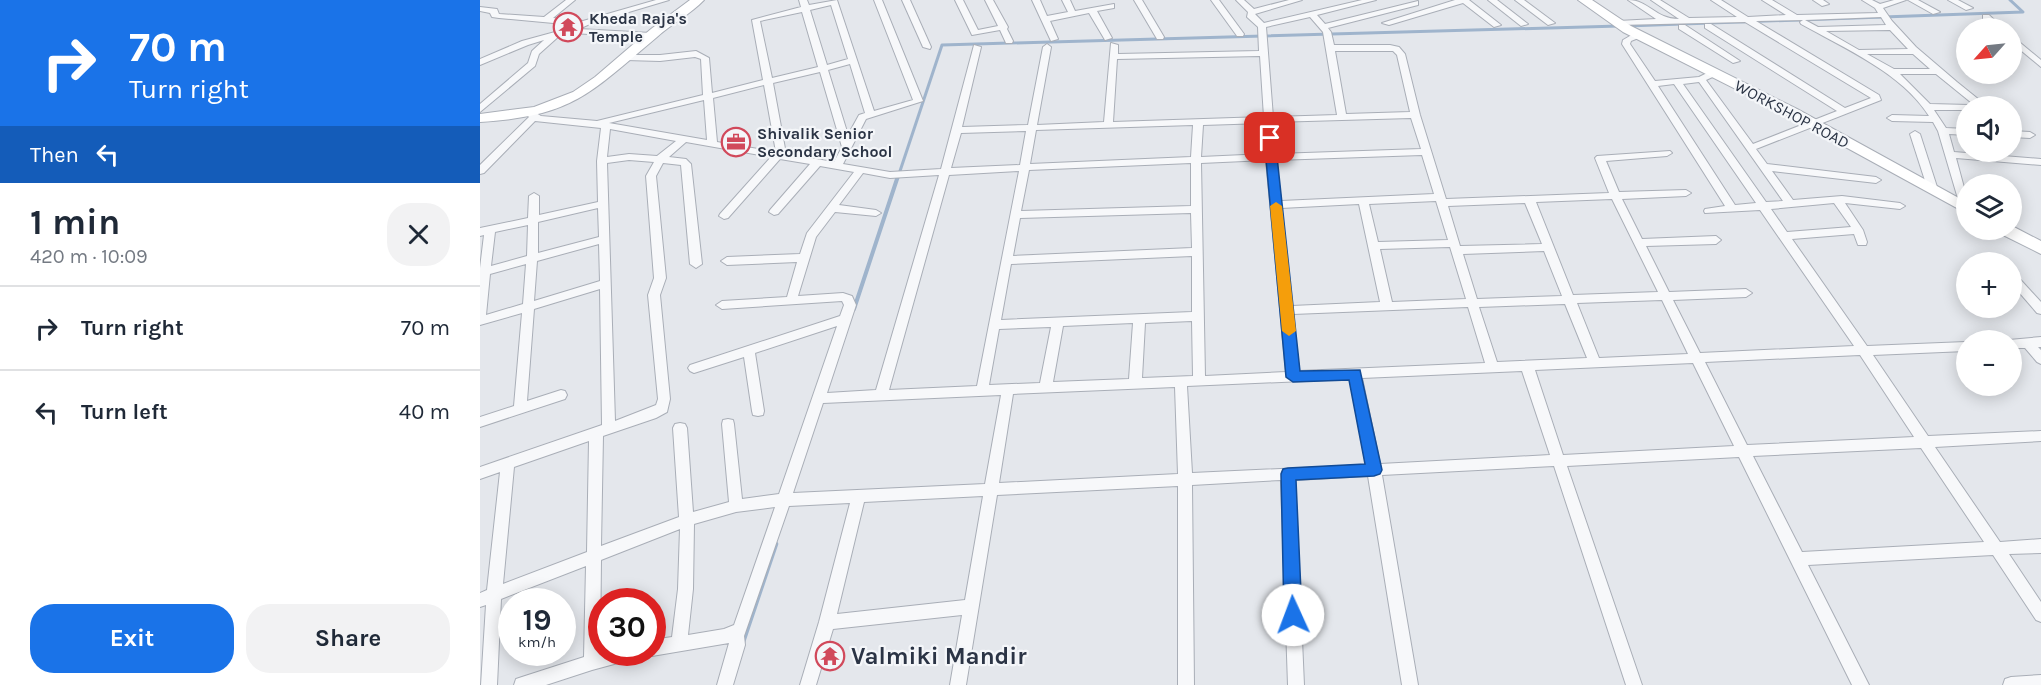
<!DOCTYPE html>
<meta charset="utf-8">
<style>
body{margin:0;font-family:Karla,sans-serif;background:#f2f2f3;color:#1f2937;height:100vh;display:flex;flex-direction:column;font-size:22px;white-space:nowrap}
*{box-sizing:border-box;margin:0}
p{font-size:20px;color:#747a83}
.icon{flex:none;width:33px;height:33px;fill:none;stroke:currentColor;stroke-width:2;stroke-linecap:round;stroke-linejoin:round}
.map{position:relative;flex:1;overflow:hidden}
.sheet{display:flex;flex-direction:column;background:#fff;width:480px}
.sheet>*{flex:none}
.hud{background:#1a73e8;color:#fff;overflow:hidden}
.needle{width:39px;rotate:243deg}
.controls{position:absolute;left:1476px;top:18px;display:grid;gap:12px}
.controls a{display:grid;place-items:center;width:66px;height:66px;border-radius:50%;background:#fff;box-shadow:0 3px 15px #0003;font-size:30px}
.speed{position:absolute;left:18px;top:588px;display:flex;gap:12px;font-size:30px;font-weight:700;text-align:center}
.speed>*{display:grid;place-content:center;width:78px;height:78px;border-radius:50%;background:#fff;box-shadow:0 3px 15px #0003;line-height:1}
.speed small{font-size:15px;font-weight:400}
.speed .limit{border:9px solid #d22;background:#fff;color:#111}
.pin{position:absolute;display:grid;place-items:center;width:51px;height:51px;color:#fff;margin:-26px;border-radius:12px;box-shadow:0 3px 9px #0006}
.me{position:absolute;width:66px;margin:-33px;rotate:358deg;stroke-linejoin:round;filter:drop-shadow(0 0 4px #0008)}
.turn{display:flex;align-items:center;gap:21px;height:126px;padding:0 30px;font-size:27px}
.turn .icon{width:78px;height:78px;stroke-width:2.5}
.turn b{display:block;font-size:42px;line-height:51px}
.then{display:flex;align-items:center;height:57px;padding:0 30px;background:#0003;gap:12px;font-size:22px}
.round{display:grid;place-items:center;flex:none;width:63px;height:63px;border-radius:24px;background:#f2f2f3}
.headline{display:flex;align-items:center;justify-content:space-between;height:102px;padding:0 30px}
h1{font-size:36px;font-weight:700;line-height:45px}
.cta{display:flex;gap:12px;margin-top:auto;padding:12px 30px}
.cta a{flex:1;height:69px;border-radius:24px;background:#1a73e8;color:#fff;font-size:24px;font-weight:700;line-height:69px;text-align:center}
.cta a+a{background:#f2f2f3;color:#1f2937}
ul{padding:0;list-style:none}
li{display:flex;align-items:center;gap:18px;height:84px;padding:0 30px;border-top:2px solid #e0e1e3}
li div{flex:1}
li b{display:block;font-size:22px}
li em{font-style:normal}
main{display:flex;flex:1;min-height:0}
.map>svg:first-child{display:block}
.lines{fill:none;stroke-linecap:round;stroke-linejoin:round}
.stream-far2{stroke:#9fb4cc;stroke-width:3}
.stream-far1{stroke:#9fb4cc;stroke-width:4}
.stream{stroke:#9fb4cc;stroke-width:4.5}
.street-casing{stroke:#a9aeb7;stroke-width:2}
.secondary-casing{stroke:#a9aeb7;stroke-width:2}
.street{fill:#f7f8fa;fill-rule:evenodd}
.secondary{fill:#fff;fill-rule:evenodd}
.route{fill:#1a73e8;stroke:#114b97;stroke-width:1.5}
.slow{fill:#f59e0b}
.labels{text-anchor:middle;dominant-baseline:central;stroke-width:4.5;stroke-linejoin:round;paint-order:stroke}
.far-poi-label{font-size:16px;font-weight:bold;fill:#2b3445;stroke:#f4f6f9;text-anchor:start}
.far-street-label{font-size:16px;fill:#2b3445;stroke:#f4f6f9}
.near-poi-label{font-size:24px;font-weight:bold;fill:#2b3445;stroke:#f4f6f9;text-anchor:start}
</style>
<main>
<section class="sheet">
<div class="hud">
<div class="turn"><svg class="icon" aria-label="right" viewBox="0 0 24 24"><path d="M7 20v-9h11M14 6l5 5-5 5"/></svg><div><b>70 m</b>Turn right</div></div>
<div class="then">Then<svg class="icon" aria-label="left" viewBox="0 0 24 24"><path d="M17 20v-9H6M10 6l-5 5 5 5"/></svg></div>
</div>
<div class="headline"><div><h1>1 min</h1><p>420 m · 10:09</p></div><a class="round"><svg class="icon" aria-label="close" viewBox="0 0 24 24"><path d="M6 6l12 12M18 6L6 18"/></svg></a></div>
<ul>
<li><svg class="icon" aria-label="right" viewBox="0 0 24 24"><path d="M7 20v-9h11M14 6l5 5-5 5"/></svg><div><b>Turn right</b></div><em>70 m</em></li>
<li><svg class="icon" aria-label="left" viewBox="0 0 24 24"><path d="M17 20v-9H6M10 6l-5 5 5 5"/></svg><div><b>Turn left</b></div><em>40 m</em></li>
</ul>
<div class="cta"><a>Exit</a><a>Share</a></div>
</section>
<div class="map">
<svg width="1561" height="685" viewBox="0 0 1561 685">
<rect width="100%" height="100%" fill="#e4e7ec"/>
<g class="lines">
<!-- stream-far2 -->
<g class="stream-far2">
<polyline points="1147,26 1543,12 1530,0"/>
<polyline points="418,177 462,45 1139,26"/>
</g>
<!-- stream-far1 -->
<polyline class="stream-far1" points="374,309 418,176"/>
<!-- stream -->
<polyline class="stream" points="263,642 296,544"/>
<!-- street casing -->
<g class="street-casing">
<g id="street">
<polygon points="86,0 95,0 73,18 103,21 176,0 189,0 112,23 99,29 171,33 174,33 174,37 89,33 78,37 59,54 55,66 0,112 0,104 48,63 52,51 64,40 48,45 0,65 0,59 42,41 86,29 95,25 19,18 12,17 10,13 0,11 0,7 17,9 19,14 64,17"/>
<path d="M319,0H327L329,5L357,0L394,111L433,100L394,0H402L443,101L386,119L363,164L410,172L461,169L494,45L501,47L482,127L548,125L563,47L567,44L571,47L557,125L624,122L631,43L638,45V54L779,51L778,27L767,17L768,12L756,0H764L774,9L809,0H822L775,14L784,23L882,0H896L837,15L845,24L938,1V5L848,28L851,32L854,45H910L919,47L925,54L940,115L966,199L1129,193L1115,158L1117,156L1190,151L1192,153L1187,156L1126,161L1139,192L1206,190L1211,193L1206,196L1142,199L1162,239L1236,236L1241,240L1236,244L1166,246L1189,292L1266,289L1272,293L1266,297L1193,300L1220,353L1374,346L1280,210L1225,213L1224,211L1225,209L1245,206L1142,44L1143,40L1155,33H1161V37L1151,41L1150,44L1175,81L1219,77L1231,71H1237V75L1226,80L1273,144L1357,111L1225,28V24H1231L1365,108L1391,98L1265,22L1138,25L1134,23L1138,21L1176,19L1148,0C1169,0 1175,19 1199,19L1171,0H1180L1209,18L1257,17L1231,0H1241L1268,17L1306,15L1282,0H1292L1317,15L1398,13L1395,8L1382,0H1392L1400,4L1414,0H1426L1403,8L1412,21L1436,47L1477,82L1503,103H1520L1525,106H1491L1493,104L1456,74H1420L1450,104L1489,105L1490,106H1486V110H1454L1466,128L1486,129V135L1469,134L1474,152L1561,159V165L1476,158L1486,195V210L1481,209L1458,131L1453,122L1412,121L1407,118L1412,115L1449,116C1422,73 1364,48 1321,24L1320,22L1323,20L1276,21L1399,95L1401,100L1276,149L1287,164L1396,177L1401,180L1396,183L1292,171L1313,200L1362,196L1420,203L1425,206L1420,209L1365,203L1383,230L1387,242L1386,245H1378L1374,234L1312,239L1387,346L1486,342V351L1393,355L1448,436L1561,431V441L1455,447L1520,542L1561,539V553L1529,554L1561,602V622L1556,620L1513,555L1328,565L1389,685H1372L1259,457L1087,466L1162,685H1146L1074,466L902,475L938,685H922L888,476L815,480L824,685H808L801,480L712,485L714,685H698V486L517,495L486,685H470L482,615L353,629L336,685H320L339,622L370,503L309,506L264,636L265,645L253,685H237L249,643L172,656L166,652H172V640L192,637L198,589L200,529L121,560L120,652H162L160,657L112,670L66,685H34L36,679L42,677L104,657L106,566L21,599L17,685H1L6,605L0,607V593L7,590L20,472L0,479V467L122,425L120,289L54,309L47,401L81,390L85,391L87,395L85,399L0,427V417L34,406L42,313L0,325V268L4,235L0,236V228L48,218L49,196L54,193L59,196V215L118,202L117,161L121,128L55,121L4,173L0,174V165L49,117L45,113L47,111H53L61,116L117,121L223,95L221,59L215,57L180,61L146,60L142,57L143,55H180L216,51L229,58L232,93L283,80L272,20L321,7ZM351,5L368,59L347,65L330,10ZM322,12L338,67L292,78L280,21ZM830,17L843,32L857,115L793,117L786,27ZM1401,17L1406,25L1338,27L1325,20ZM1410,30L1428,49L1379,50L1346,31ZM855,51H913L917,55L930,112L866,114ZM1387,54H1433L1450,69H1414ZM780,56L784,117L633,122L637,59ZM370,64L385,113L379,115L368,135L348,70ZM340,72L362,147L354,162L306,154L293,83ZM1219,82L1303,201L1286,202L1203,84ZM1194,84L1276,203L1255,205L1178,86ZM284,85L296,152L237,142L233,98ZM224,100L227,140L129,123ZM931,118L941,149L796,154L793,122ZM784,123L786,154L721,157L723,125ZM713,125L711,157L550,164L556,130ZM130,129L196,141L177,156L149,154L127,157ZM546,131L540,165L471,168L481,133ZM206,142L291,157L240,214L239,216L244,219L248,218L300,159L330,164L290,210L289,212L294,215L298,214L340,166L374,172L327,233L320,254L247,257L241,261L247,265L317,262L307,297L242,301L236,305L242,309L362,301L364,305L360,316L210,365L208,368L210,371L214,373L264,357L272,411L273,415L278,416L283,415L284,411L275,353L357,326L299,494L262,499L254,424L253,420L248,419L243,420L242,424L249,502L213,512L207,428L205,424L200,423L195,424L193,428L199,517L121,546L123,436L176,418L187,412L190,399L180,295L186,278L176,176L183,163L201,165L210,264L216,268L222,264L211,164L206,159L189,157ZM942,155L954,194L801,201L796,160ZM149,160L174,162L166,176L174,278L168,295L178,399L176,405L135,421L127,163ZM786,160L806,372L725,376L721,163ZM711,163V206L541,211L549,170ZM539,171L497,386L409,390L469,175ZM383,173L410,178L459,175L396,390L347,393L376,305L372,296L363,293L318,296L336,237L355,212L396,216L401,213L396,210L359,205ZM1132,199L1178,292L1093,295L1056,202ZM956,201L968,240L898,242L889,204ZM1045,203L1062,244L980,246L968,206ZM1354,203L1371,227L1307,232L1291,209ZM879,204L900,302L812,306L801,208ZM118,208L119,237L58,253V222ZM711,213L712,248L533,256L540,218ZM48,225L47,256L11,266L15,232ZM119,244L120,281L54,301L57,261ZM970,247L986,299L912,302L900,249ZM1064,251L1082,296L997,299L983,254ZM712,256V312L521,320L531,264ZM46,264L43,304L6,315L10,274ZM1182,300L1208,354L1119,358L1097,303ZM1085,304L1107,358L1017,362L999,307ZM988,307L1005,363L819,371L813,314ZM712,321L713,376L662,378L665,323ZM653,323L649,379L573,382L583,326ZM571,327L560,383L509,385L519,329ZM1380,355L1434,437L1267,445L1225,362ZM1213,363L1254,446L1083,455L1055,370ZM1042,371L1070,455L900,464L882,378ZM870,379L886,465L712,473L707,386ZM695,387L698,474L519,483L533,394ZM521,395L505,484L313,493L343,403ZM109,441L107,552L23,584L34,467ZM1441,448L1504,542L1322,552L1273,456ZM503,496L485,600L357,614L384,502ZM295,507L254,625L244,629L208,635L213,589L214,524L256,512Z"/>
<polygon points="422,0 430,0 451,47 450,49 443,47"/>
<polygon points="475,0 483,0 498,30 518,26 505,0 513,0 528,27 527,29 533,41 532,43 526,43 520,30 492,35"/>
<polygon points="552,0 560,0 567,16 588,12 582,0 590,0 595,11 634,4 634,8 617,11 632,38 625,40 609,13 570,21 578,39 571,41"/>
<polygon points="654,0 662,0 684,37 683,39 677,39"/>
<polygon points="731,0 739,0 764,34 763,36 757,36"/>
<polygon points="975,0 989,0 1021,25 1014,27 983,3 909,25 902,23"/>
<polygon points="1008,0 1017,0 1048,24 1041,26"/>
<polygon points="1035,0 1044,0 1075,23 1068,25"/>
<polygon points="1333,0 1343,0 1349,4 1342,6"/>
<polygon points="1428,0 1438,0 1460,12 1453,14"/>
<polygon points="1468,0 1478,0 1493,8 1486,10"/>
<polygon points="1503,15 1509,15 1523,28 1515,28 1503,19"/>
<polygon points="1199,25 1205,25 1260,61 1253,63 1199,29"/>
<polygon points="1532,36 1561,60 1561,67 1532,43"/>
<polygon points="1435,131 1440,134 1458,190 1457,192 1449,192 1448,190 1430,134"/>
<polygon points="1532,131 1550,132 1555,135 1550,138 1532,137"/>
<polygon points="1534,276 1538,277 1561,302 1561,314 1557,313 1532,284 1532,277"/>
<polygon points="1561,337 1561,347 1558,347 1561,350 1561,364 1557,362 1545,348 1532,348 1532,340 1529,340"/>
<polygon points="1561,675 1561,685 1523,685 1525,679 1531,677"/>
</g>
</g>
<!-- secondary casing -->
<g class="secondary-casing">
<g id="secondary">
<path d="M210,0H224C211,14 191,24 177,37C109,94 93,116 0,122V114L54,107L93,92L115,77L171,29Z"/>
<polygon points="1098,0 1112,0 1151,26 1317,109 1486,202 1486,213 1307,115 1143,32"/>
<polygon points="1532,226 1561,241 1561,254 1521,234 1519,230 1532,230"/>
</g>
</g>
<!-- street -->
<use href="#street" class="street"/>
<!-- secondary -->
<use href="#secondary" class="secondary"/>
</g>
<!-- route -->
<polygon class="route" points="790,135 795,138 820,371 880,370 902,470 900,474 894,476 816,480 822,615 819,621 813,623 807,621 804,615 801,474 803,469 808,468 885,464 869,380 813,382 806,377 784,138"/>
<!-- slow -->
<polygon class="slow" points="796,202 802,206 816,331 809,336 802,331 790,206"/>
<!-- icons -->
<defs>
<g id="temple-ring" transform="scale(1.5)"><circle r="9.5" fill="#f4f6f9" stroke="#d1495b" stroke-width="1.5"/><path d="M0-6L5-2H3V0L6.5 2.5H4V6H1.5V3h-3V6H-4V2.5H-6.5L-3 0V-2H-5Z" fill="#d1495b"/></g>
<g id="office-ring" transform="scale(1.5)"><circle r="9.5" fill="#f4f6f9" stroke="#d1495b" stroke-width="1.5"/><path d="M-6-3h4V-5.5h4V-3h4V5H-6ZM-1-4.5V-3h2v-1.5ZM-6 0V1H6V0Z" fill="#d1495b"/></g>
</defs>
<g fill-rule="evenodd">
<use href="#temple-ring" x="88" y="27"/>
<use href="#office-ring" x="256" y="142"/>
<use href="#temple-ring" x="350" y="656"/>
</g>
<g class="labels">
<!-- far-poi labels -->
<g class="far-poi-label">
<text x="109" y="18">Kheda Raja's<tspan x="109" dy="18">Temple</tspan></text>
<text x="277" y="133">Shivalik Senior<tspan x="277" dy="18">Secondary School</tspan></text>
</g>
<!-- far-street labels -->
<g class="far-street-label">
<text transform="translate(1312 114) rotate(28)">WORKSHOP ROAD</text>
</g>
<!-- near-poi labels -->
<g class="near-poi-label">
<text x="371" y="656">Valmiki Mandir</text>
</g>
</g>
</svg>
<div class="controls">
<a><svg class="needle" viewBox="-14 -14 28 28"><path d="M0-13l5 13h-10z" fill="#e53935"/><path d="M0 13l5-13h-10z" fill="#747a83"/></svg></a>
<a><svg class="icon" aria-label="sound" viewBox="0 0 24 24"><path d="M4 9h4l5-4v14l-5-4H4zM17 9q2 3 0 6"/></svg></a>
<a><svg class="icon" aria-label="layers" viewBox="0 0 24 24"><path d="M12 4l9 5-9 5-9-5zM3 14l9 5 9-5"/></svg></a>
<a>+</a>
<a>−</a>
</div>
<div class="speed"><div>19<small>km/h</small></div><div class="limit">30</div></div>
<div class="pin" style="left:790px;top:138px;background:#d93025"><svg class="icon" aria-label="arrive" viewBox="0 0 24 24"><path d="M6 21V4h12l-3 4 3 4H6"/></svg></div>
<svg class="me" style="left:813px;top:615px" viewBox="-20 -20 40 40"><circle r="19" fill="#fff"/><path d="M0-13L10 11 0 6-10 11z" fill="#1a73e8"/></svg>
</div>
</main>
